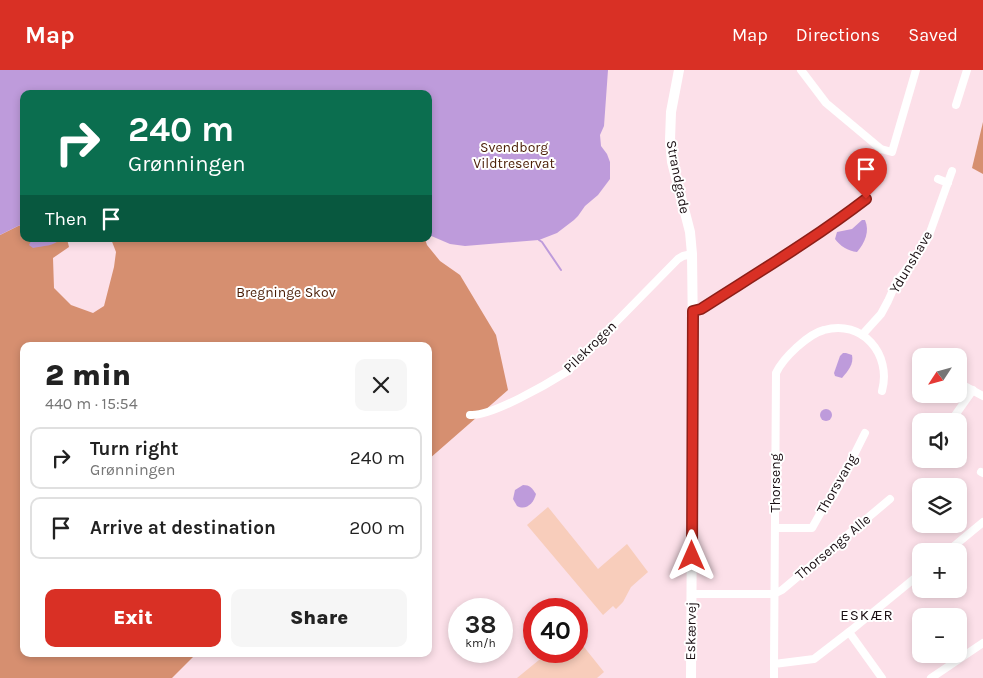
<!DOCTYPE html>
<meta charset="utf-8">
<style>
body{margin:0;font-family:Karla,sans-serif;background:#f6f6f6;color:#222;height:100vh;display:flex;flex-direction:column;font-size:19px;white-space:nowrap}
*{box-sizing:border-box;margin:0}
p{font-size:16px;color:#767676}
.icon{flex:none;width:28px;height:28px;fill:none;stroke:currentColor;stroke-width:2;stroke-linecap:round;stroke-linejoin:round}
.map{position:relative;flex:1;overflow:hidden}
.sheet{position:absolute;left:20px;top:272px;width:412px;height:315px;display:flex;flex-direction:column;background:#fff;border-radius:10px;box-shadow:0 2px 8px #0003}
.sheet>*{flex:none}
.guide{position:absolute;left:20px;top:20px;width:412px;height:152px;border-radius:10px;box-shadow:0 2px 8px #0003;background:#0b6e4f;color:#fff;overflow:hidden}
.needle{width:32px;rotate:234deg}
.buttons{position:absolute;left:912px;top:278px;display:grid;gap:10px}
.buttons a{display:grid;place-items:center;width:55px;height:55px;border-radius:10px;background:#fff;box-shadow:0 2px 8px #0003;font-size:25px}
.speed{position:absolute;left:448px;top:528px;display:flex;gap:10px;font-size:25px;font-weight:700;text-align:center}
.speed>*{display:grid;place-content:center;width:65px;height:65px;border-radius:50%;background:#fff;box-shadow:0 2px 8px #0003;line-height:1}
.speed small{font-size:12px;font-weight:400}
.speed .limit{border:8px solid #d22;background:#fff;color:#111}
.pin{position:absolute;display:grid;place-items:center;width:42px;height:42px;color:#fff;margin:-51px -21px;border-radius:50% 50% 50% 0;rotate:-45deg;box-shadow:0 0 5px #0007}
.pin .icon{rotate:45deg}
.me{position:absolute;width:55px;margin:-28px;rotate:0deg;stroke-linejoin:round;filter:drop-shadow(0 0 4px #0008)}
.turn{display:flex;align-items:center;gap:18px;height:105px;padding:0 25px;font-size:22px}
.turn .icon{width:65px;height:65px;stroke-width:2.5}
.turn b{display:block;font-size:35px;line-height:42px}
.then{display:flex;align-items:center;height:48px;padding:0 25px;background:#0003;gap:10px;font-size:19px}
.round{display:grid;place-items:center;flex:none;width:52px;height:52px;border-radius:10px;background:#f6f6f6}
.summary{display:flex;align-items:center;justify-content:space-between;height:85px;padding:0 25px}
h1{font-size:30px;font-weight:800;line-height:38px}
.primary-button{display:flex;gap:10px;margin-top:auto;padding:10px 25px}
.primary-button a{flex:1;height:58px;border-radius:10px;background:#d93025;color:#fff;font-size:20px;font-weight:800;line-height:58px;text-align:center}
.primary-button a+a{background:#f6f6f6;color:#222}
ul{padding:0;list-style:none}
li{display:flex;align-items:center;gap:15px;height:62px;margin:0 10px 8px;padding:0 15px;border:2px solid #e0e0e0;border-radius:10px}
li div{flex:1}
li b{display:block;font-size:19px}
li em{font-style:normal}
header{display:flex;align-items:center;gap:30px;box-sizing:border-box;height:70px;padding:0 25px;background:#d93025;color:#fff}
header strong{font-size:24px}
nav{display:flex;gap:28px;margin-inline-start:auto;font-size:18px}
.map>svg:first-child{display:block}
.green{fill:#f8cdbb}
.forest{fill:#d68f70}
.water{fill:#be9bdb}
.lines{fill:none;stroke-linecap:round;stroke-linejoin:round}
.stream{stroke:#be9bdb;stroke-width:2}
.street{stroke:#fff;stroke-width:8}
.secondary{stroke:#fff;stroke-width:10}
.route-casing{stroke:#8d1f18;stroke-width:12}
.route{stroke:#d93025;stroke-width:9}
.labels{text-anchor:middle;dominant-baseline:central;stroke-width:4;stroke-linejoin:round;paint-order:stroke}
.park-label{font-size:14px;fill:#4a1d05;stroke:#fff}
.street-label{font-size:14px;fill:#1a0f13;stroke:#fff}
.neighbourhood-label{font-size:15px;letter-spacing:1px;fill:#1a0f13;stroke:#fff}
</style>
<header>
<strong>Map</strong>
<nav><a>Map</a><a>Directions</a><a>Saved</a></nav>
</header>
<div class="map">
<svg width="983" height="608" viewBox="0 0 983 608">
<rect width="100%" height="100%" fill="#fce0e9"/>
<!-- green -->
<g class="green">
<polygon points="548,437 598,499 627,474 648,502 631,517 623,532 616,539 613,536 603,545 527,455"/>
<polygon points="576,567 604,602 597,608 517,608 550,581 576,581"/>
</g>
<!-- forest -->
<g class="forest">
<polygon points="983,52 983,104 972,98"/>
<polygon points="24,154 24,169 67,169 69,177 53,188 54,218 71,235 93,243 104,236 114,197 116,182 111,169 425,169 427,175 440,191 460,205 496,265 508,320 429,389 429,276 24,276 24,584 200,584 193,587 172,608 0,608 0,165 18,156"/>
</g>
<!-- water -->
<g class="water">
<polygon points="0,0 608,0 604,56 600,65 601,76 607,84 610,92 610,109 598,125 585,136 578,146 574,150 557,163 539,170 465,176 450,174 429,165 429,24 24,24 24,154 18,156 0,165"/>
<path d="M862,150H865C870,161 865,173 857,182C848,181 840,176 835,169L837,162L852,159Z"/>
<path d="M32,169H61C54,176 43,176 33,178L29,175Z"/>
<path d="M843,283H846L852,285C854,294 848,301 842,308L835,306L834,303L840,286Z"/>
<circle cx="826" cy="345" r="6"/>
<path d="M523,415C530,415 532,418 536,424C534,433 526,441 517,436L513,429L515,420Z"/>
</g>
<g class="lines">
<!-- stream -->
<polyline class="stream" points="539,170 542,172 561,200"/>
<!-- street -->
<g class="street">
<polyline points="801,0 826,33 881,79 892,82 916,0"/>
<polyline points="956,35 967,0"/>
<polyline points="938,109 948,113"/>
<path d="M693,241L701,239C757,203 814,169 866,129"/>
<polyline points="862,265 881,244 888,231 896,213 917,185 928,168 952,101"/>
<polyline points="959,313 983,326"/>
<path d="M470,345C491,347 549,313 568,301L678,189L683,186L692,184"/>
<polyline points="951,351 973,320"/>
<polyline points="981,402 983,403"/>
<polyline points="775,458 812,458 825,435 834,425 865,363"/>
<polyline points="948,481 983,452"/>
<polyline points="692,524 774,524 782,520 890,429"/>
<path d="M774,594L776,303C783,288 808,264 824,260C862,249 892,284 882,321"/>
<polyline points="774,608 774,594 814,589 849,562"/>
<polyline points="882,608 849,562 921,503"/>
<polyline points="931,608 983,573"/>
</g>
<!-- secondary -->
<polyline class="secondary" points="679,0 671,42 670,70 672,92 690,162 692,184 693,266 691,608"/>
</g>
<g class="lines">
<!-- route casing -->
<g class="route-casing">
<path id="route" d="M692,486L693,241L701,239C757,203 814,169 866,129"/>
</g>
<!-- route -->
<use href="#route" class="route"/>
</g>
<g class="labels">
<!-- park labels -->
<g class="park-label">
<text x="514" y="77">Svendborg<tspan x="514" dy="16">Vildtreservat</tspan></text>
<text x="286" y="222">Bregninge Skov</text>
</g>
<!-- street labels -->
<g class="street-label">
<text transform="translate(678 107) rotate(79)">Strandgade</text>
<text transform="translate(911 192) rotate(-59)">Ydunshave</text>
<text transform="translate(590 277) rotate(-44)">Pilekrogen</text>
<text transform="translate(775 413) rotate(-90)">Thorseng</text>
<text transform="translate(837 414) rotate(-60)">Thorsvang</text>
<text transform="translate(833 477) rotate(-40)">Thorsengs Alle</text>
<text transform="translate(691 561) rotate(-89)">Eskærvej</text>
</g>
<!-- neighbourhood labels -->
<g class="neighbourhood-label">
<text x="867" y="545">ESKÆR</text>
</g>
</g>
</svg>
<div class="buttons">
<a><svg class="needle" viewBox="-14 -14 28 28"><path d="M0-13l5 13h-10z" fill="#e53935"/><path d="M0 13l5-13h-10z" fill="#767676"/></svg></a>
<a><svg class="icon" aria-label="sound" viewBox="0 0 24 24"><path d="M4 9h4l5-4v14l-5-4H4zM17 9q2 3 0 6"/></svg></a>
<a><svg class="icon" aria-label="layers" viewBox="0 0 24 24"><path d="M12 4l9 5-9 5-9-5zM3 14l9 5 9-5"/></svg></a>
<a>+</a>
<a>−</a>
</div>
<div class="speed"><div>38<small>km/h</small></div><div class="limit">40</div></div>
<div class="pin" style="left:866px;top:129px;background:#d93025"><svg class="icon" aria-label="arrive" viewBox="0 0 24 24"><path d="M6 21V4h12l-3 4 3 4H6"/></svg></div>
<svg class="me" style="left:692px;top:486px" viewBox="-20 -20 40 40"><path d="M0-17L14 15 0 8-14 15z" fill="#d93025" stroke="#fff" stroke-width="4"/></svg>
<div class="guide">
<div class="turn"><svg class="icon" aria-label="right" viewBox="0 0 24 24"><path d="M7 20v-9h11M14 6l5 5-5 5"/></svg><div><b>240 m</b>Grønningen</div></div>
<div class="then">Then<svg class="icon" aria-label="arrive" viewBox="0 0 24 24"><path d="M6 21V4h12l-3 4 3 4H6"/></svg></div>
</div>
<section class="sheet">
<div class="summary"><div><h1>2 min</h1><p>440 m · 15:54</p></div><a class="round"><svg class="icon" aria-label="close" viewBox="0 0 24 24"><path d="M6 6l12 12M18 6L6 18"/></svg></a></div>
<ul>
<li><svg class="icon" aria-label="right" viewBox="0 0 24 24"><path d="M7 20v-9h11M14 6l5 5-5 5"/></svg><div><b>Turn right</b><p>Grønningen</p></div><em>240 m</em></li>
<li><svg class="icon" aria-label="arrive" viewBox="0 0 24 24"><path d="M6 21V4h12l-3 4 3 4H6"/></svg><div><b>Arrive at destination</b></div><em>200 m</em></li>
</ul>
<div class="primary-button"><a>Exit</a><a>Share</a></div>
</section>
</div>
